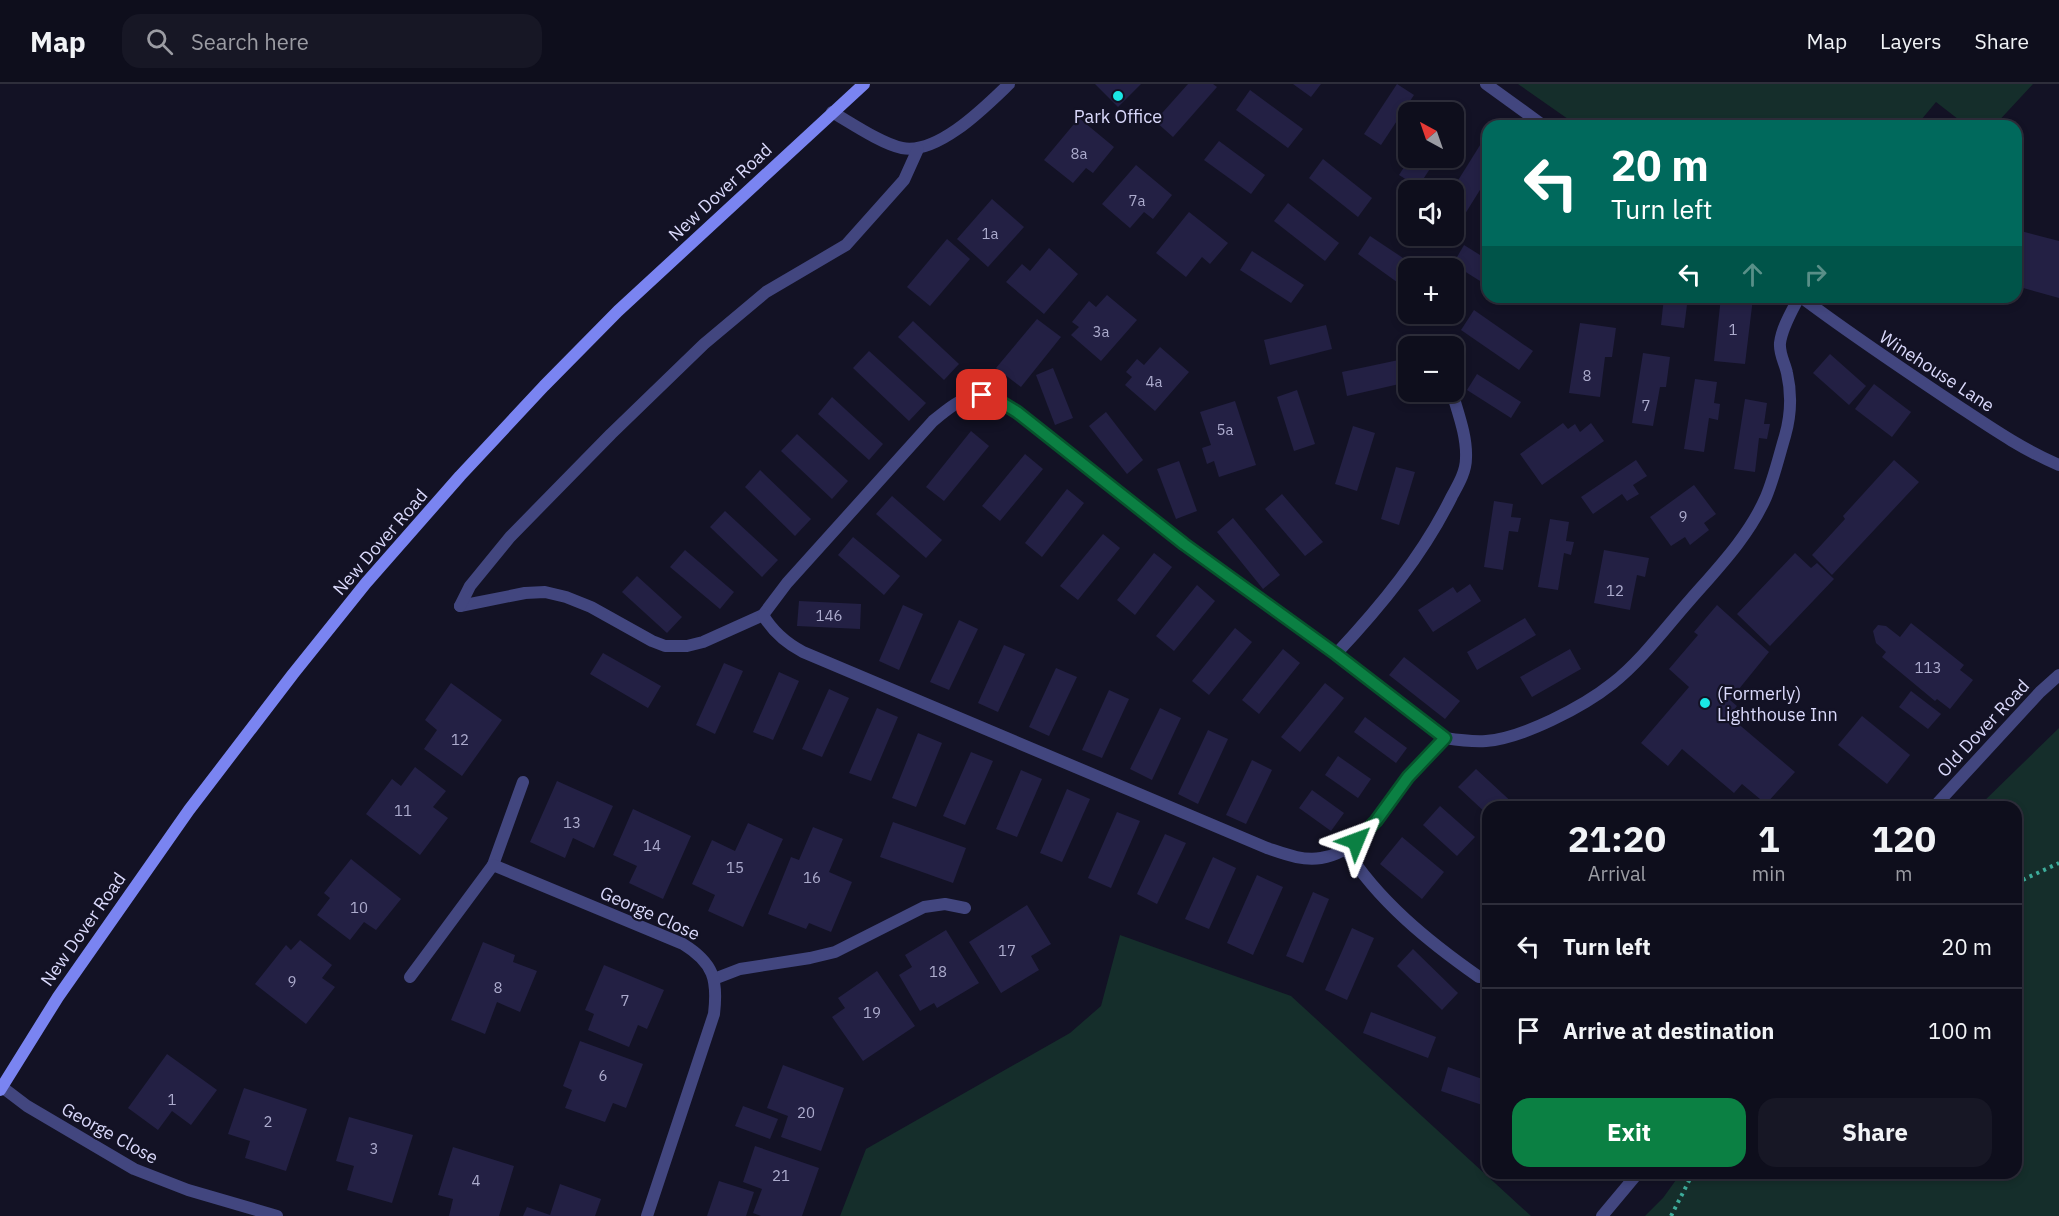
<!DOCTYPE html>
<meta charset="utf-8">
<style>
body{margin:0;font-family:"IBM Plex Sans",sans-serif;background:#171725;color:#f1f3f6;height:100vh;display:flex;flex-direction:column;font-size:22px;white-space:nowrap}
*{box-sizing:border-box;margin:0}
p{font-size:20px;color:#9b9ca3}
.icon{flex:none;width:33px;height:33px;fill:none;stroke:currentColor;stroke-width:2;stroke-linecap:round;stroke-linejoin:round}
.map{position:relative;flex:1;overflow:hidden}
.sheet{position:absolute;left:1482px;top:717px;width:540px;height:378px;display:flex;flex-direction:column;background:#0e0e1c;border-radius:18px;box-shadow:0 3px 9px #0003,0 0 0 2px #2e2e3b}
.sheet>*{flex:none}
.top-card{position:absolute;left:1482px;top:36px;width:540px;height:183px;border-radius:18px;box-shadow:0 3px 9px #0003,0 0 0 2px #2e2e3b;background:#00695c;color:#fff;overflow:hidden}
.needle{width:39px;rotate:320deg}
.tools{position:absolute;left:1398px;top:18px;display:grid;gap:12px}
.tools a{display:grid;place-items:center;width:66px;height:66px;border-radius:12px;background:#0e0e1c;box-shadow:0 3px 9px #0003,0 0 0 2px #2e2e3b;font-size:30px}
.pin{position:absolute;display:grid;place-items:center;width:51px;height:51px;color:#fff;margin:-26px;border-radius:12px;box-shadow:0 3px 9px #0006}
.me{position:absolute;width:66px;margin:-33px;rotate:46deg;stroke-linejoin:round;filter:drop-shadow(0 0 4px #0008)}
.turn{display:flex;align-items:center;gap:21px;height:126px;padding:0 30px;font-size:27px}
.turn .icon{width:78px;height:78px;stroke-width:2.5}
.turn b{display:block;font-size:42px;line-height:51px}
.lanes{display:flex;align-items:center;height:57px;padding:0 30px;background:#0003;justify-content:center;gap:30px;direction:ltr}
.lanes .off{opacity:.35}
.eta{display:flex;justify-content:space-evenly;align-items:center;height:102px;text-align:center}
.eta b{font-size:36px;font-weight:700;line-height:42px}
.primary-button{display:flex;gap:12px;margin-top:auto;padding:12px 30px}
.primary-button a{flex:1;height:69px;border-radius:18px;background:#0b8043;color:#fff;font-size:24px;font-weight:700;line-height:69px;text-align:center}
.primary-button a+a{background:#171725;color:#f1f3f6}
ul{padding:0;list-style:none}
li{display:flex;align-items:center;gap:18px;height:84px;padding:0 30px;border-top:2px solid #2e2e3b}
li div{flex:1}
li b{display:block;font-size:22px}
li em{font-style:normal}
header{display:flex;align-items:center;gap:36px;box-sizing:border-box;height:84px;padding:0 30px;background:#0e0e1c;border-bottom:2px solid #2e2e3b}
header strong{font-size:28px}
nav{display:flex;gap:33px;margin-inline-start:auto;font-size:21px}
.search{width:420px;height:54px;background:#171725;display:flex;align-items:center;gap:15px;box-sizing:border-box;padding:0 21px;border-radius:18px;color:#9b9ca3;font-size:22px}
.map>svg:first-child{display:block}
.green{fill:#152e2b}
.building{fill:#232044}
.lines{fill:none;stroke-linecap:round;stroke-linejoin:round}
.path{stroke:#3dac9a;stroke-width:4;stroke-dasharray:3 4.5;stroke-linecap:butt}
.lane{stroke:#42467f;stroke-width:12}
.street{stroke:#42467f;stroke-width:12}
.secondary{stroke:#7a84f1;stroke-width:12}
.route-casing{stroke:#07532c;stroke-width:15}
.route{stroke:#0b8043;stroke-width:10}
.poi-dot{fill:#1ae6e6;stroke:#131225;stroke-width:2}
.labels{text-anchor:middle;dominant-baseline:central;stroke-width:4.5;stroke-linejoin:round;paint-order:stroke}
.number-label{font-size:15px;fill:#acabcd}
.poi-label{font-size:18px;fill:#dad9fb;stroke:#131225}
.street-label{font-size:18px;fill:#dad9fb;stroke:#131225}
</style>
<header>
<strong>Map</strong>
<div class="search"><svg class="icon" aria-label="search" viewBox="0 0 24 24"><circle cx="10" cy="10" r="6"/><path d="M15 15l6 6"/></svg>Search here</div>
<nav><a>Map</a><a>Layers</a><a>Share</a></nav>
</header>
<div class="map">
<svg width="2059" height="1132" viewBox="0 0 2059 1132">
<rect width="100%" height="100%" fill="#131225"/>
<!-- green -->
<g class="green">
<polygon points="1518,0 2033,0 1994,42 1967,42 1936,18 1916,42 1578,42"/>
<polygon points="2059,644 2059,1132 1645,1132 1663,1114 1681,1089 2016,1089 2016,723 1978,723"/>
<polygon points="1120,851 1291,912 1531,1132 840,1132 866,1065 1070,949 1101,922"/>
</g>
<!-- building -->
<g class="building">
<polygon points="1095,0 1141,0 1118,23"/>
<polygon points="1188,0 1213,0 1217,3 1173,53 1155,37"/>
<polygon points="1293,0 1321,0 1311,13"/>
<polygon points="1397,0 1414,11 1381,61 1364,50"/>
<polygon points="1250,6 1303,45 1288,64 1236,26"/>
<polygon points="1079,34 1114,63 1093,89 1086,84 1073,99 1044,76"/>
<polygon points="1219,57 1265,91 1251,110 1204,76"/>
<polygon points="1482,58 1488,62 1488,93 1465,130 1454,123 1454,106 1452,106"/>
<polygon points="1410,74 1437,74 1418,103 1399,91"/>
<polygon points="1323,75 1372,114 1358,133 1309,94"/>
<polygon points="1136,81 1172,111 1153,135 1144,128 1130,144 1102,120"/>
<polygon points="992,115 1024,143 988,183 957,155"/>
<polygon points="1288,119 1339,159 1325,177 1274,137"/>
<polygon points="1189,128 1228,159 1210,180 1202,173 1186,193 1156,169"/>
<polygon points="2017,146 2059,157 2059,214 2016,202"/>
<polygon points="1370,152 1418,184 1408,184 1408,206 1358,170"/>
<polygon points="947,155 970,175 930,222 907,203"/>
<polygon points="1464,161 1488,176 1488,202 1453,180"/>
<polygon points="1049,164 1078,190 1044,230 1006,198 1022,180 1030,187"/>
<polygon points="1252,167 1304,201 1291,219 1240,186"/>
<polygon points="1107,211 1137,236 1101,277 1071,251 1079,243 1072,238 1089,217 1096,223"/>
<polygon points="1664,213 1688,213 1684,244 1661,241"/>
<polygon points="1721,213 1753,214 1745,280 1714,277"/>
<polygon points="1474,226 1533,267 1519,286 1461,246"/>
<polygon points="1037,235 1061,253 1021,303 996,284"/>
<polygon points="913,237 959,280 944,296 898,253"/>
<polygon points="1580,239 1616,244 1612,273 1605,273 1600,313 1569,309"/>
<polygon points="1326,241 1332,265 1270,281 1264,256"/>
<polygon points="1160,263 1189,288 1155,327 1125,301 1132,293 1126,288 1137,275 1144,281"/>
<polygon points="869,267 926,319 909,337 853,284"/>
<polygon points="1643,269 1670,273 1666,303 1660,303 1653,342 1632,339"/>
<polygon points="1830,270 1866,302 1849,321 1813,289"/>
<polygon points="1408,274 1408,298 1347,312 1342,288"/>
<polygon points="1053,284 1073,334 1055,341 1036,291"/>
<polygon points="1477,290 1521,318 1511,334 1467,306"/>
<polygon points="1695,295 1717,298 1714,319 1720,320 1718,336 1709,334 1704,368 1684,365"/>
<polygon points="1874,300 1911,328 1892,353 1855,325"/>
<polygon points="1297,306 1315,360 1294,367 1277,313"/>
<polygon points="832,313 883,360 869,376 818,330"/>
<polygon points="1745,315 1767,319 1764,340 1770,340 1767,355 1759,354 1755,388 1734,385"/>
<polygon points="1235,317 1256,381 1219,393 1214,377 1207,380 1202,364 1211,361 1200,328"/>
<polygon points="1106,328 1143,376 1127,390 1089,342"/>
<polygon points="1563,339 1568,345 1575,340 1580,348 1591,339 1604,357 1542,401 1520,370"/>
<polygon points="1353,342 1375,349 1357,407 1335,400"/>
<polygon points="971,347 989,362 944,417 926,403"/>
<polygon points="797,350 848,397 832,415 781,367"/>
<polygon points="1025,370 1043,385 1000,437 982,422"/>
<polygon points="1636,376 1647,392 1633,401 1639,410 1627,417 1622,410 1593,430 1581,413"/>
<polygon points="1894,376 1919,398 1832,491 1812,471 1845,435 1843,432"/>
<polygon points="1179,377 1197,427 1176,435 1157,385"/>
<polygon points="1396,383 1415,388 1399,441 1381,435"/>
<polygon points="760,386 811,435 795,452 745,403"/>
<polygon points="1694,401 1716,430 1704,439 1709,446 1690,461 1685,453 1671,462 1650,433"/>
<polygon points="1067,405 1084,419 1042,473 1025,459"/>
<polygon points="1282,410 1323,458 1305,472 1265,425"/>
<polygon points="892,412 942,456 926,474 876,430"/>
<polygon points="1494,417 1513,420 1511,433 1521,434 1518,448 1509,447 1503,486 1484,483"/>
<polygon points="725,427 778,476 762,493 710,443"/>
<polygon points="1233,434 1280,491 1263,505 1217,448"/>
<polygon points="1550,435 1569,438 1566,457 1574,458 1571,471 1564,469 1558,506 1538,503"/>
<polygon points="1103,450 1120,464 1078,516 1060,502"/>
<polygon points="853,453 900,492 884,511 838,471"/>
<polygon points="685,466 734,508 720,525 670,483"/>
<polygon points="1604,466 1649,474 1645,493 1637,491 1630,526 1594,519"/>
<polygon points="1154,469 1172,483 1135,531 1117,516"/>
<polygon points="1795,469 1811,484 1817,479 1834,495 1770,562 1737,530"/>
<polygon points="637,492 682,533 667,549 622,508"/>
<polygon points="1470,500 1481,517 1433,548 1418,526 1453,503 1457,509"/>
<polygon points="1197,501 1215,517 1174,567 1156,552"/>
<polygon points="799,517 861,520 860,545 797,542"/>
<polygon points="903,521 923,530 899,586 879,577"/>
<polygon points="1717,521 1769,568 1730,616 1737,622 1729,632 1795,688 1766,720 1742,700 1734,709 1682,665 1668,682 1641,659 1689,603 1669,585 1698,551 1694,548"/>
<polygon points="1525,534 1536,551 1477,586 1467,568"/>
<polygon points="959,536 978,545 949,606 930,598"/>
<polygon points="1911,539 1964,581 1960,586 1973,596 1950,625 1937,615 1935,617 1882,573 1886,568 1876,559 1873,547 1878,541 1886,542 1900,553"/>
<polygon points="1235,544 1252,558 1209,611 1192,597"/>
<polygon points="1004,561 1025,570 998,628 978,619"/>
<polygon points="1283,565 1300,579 1259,630 1242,616"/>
<polygon points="1570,565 1581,585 1532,613 1520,593"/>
<polygon points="603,569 661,602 648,624 590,590"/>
<polygon points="1404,573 1460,617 1445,635 1389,591"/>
<polygon points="724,579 743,587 715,650 696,641"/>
<polygon points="1056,584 1077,593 1049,652 1029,643"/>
<polygon points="779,588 799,597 773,656 753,648"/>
<polygon points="451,599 502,636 462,692 424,665 437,646 425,636"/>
<polygon points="1325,599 1344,614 1300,668 1281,653"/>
<polygon points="829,605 849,614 822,673 802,665"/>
<polygon points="1109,606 1129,615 1102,674 1082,666"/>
<polygon points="1911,607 1941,630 1928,645 1899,623"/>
<polygon points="877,624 898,633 871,697 849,689"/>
<polygon points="1160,624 1181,634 1152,696 1130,685"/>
<polygon points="1862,632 1910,671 1887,700 1838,661"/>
<polygon points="1365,633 1407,664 1396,679 1354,648"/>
<polygon points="1208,646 1228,655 1198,720 1178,710"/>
<polygon points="918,649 942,659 916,723 892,714"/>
<polygon points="971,668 993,677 965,741 943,732"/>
<polygon points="1338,672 1371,695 1358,714 1325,691"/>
<polygon points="1252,676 1272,686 1246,740 1226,731"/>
<polygon points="415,683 446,707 433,723 448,734 420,771 366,730 392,695 401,702"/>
<polygon points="1476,685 1517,723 1488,723 1488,731 1458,703"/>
<polygon points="1021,686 1042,695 1017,753 996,745"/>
<polygon points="557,697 613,722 594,764 573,754 565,774 530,758"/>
<polygon points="1067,705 1090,715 1062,778 1040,769"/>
<polygon points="1312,706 1344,729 1331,747 1299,724"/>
<polygon points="1440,722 1475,753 1457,772 1423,741"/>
<polygon points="633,725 691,752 663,815 629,799 637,782 613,771"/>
<polygon points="1117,728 1140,737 1111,804 1088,794"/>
<polygon points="893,738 966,764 953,799 880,773"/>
<polygon points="748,739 783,755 743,843 708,827 715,811 692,800 712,756 735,767"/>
<polygon points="813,743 843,755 829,788 852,798 831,848 809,839 806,845 768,830 791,773 799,776"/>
<polygon points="1165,750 1186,759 1157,820 1137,810"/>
<polygon points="1402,753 1444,788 1422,815 1380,780"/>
<polygon points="1213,773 1236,784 1209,845 1185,835"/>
<polygon points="351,775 401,815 376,846 364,838 350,856 317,831 330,814 324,809"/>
<polygon points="1257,791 1283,803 1253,871 1227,859"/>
<polygon points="1313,808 1329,815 1303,879 1286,872"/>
<polygon points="1027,821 1051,860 1031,872 1039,886 1001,909 969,858"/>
<polygon points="1352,844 1374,854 1347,916 1325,906"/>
<polygon points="946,846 979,899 937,924 934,919 920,927 899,891 912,883 905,871"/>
<polygon points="300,856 332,881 322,894 335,903 306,940 255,900 286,861 291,866"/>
<polygon points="483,858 515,871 513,878 537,887 520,928 497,918 485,950 451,936"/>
<polygon points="1413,865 1458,909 1442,926 1397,882"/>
<polygon points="604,881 664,906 647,945 638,941 629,963 588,946 594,930 585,926"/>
<polygon points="877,887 915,942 863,977 832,933 845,924 838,914"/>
<polygon points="1371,928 1436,953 1428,974 1363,949"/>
<polygon points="580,957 643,980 626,1024 613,1019 605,1038 565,1024 572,1006 563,1002"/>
<polygon points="167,970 217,1006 191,1041 172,1027 158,1046 128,1024"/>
<polygon points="783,981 844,1004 821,1067 781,1053 788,1032 767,1024"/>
<polygon points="1448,983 1488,997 1488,1023 1441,1007"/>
<polygon points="244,1004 307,1025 286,1087 245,1074 250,1057 228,1050"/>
<polygon points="743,1022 778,1035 770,1055 735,1042"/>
<polygon points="349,1033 413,1051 392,1119 347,1106 354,1082 336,1077"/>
<polygon points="755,1062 819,1084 802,1132 761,1132 753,1129 762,1105 743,1098"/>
<polygon points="453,1063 514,1082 499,1132 449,1132 453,1115 438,1111"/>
<polygon points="719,1097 754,1108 746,1132 707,1132"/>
<polygon points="560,1100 601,1115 595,1132 523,1132 527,1123 550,1131"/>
</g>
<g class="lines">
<!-- path -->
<g class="path">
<polyline points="2016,799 2059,779"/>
<polyline points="1671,1132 1693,1089"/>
</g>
<!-- lane -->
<g class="lane">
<path d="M832,28C851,39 882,60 902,64C938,71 985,23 1009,0"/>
<polyline points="1438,257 1439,262"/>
<path d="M460,522L525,509L545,508L566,513L591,523L652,557L665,562H687L703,558L763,531L787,499L933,337C967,309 978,303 1017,328L1184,460L1336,570L1445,654C1458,656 1472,658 1486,657C1523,654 1583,623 1613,599C1642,576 1666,543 1690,516C1718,484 1749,452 1766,413C1774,394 1779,372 1785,352C1791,331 1792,311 1787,289C1785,279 1779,270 1780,259C1782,243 1792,227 1799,213"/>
<polyline points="460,522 470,502 510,453 611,350 704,260 766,208 846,161 904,96 918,65"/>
<path d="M763,531C773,548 786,559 803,568L1267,764C1285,770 1302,777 1321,774C1362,768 1384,724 1407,695C1418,680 1432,667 1445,654"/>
<path d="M1336,570C1381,522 1423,471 1452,412C1458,401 1466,388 1466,374C1467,352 1458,329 1452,308"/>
<path d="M1345,764C1378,817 1429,858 1479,893"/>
<polyline points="714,895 740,885 810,874 835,868 924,823 945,820 965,824"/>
</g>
<!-- street -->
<g class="street">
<polyline points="1486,0 1544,42"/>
<path d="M1801,213C1850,250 1901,284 1952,318C1987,341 2021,365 2059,381"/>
<polyline points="1934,723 2040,608 2059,591"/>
<polyline points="493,781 523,698"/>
<path d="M410,893L493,781L683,860C714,879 718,896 714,930L647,1132"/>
<polyline points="2,1003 27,1022 134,1085 188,1106 277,1132"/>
<polyline points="1602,1132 1638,1089"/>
</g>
<!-- secondary -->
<polyline class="secondary" points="0,1006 58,913 189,726 293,590 366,499 460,392 544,302 618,227 864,0"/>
</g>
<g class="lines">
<!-- route casing -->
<g class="route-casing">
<polyline id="route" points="982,311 999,317 1017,328 1184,460 1336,570 1445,654 1408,693 1376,737 1356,757"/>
</g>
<!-- route -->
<use href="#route" class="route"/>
</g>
<!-- markers -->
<g class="poi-dot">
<circle cx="1118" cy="12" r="6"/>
<circle cx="1705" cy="619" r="6"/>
</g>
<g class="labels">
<!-- number labels -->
<g class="number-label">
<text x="1079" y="69">8a</text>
<text x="1137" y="116">7a</text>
<text x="990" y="149">1a</text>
<text x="1733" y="245">1</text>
<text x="1101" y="247">3a</text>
<text x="1587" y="291">8</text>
<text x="1154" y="297">4a</text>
<text x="1646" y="321">7</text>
<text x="1225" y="345">5a</text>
<text x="1683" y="432">9</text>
<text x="1615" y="506">12</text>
<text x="829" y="531">146</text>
<text x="1928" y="583">113</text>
<text x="460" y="655">12</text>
<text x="403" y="726">11</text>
<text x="572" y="738">13</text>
<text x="652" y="761">14</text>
<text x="735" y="783">15</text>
<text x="812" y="793">16</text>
<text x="359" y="823">10</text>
<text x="1007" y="866">17</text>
<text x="938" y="887">18</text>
<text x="292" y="897">9</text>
<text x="498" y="903">8</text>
<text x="625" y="916">7</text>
<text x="872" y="928">19</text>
<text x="603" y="991">6</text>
<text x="172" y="1015">1</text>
<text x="806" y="1028">20</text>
<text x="268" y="1037">2</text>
<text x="374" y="1064">3</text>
<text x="781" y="1091">21</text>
<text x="476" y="1096">4</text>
</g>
<!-- poi labels -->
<g class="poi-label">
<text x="1118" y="32">Park Office</text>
<text x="1717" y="609" text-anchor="start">(Formerly)<tspan x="1717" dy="21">Lighthouse Inn</tspan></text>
</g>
<!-- street labels -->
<g class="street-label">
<text transform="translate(720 108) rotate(-43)">New Dover Road</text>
<text transform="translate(1937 287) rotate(33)">Winehouse Lane</text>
<text transform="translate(380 458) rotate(-49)">New Dover Road</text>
<text transform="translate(1983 644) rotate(-47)">Old Dover Road</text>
<text transform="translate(650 829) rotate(24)">George Close</text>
<text transform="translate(83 845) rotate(-55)">New Dover Road</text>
<text transform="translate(110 1049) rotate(29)">George Close</text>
</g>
</g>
</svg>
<div class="tools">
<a><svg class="needle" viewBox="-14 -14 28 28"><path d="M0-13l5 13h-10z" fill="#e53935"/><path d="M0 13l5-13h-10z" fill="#9b9ca3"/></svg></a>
<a><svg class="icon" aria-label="sound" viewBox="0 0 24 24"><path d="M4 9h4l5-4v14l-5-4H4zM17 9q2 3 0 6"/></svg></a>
<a>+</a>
<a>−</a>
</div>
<div class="pin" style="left:982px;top:311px;background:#d93025"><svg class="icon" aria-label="arrive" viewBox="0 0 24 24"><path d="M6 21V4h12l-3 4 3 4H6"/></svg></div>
<svg class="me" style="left:1356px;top:757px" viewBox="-20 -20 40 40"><path d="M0-17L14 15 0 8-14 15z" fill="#0b8043" stroke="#fff" stroke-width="4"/></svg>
<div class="top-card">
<div class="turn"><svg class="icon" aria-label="left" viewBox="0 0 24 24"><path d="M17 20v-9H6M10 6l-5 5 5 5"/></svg><div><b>20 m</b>Turn left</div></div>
<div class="lanes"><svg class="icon" aria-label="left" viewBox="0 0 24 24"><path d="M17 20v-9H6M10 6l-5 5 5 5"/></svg><svg class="icon off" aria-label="ahead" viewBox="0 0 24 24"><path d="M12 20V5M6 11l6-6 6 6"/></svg><svg class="icon off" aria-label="right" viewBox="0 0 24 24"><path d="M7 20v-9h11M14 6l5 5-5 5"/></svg></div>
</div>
<section class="sheet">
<div class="eta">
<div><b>21:20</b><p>Arrival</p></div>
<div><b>1</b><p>min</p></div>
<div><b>120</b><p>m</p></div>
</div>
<ul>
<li><svg class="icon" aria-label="left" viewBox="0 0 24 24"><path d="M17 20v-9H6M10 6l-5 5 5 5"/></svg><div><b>Turn left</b></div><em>20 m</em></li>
<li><svg class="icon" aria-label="arrive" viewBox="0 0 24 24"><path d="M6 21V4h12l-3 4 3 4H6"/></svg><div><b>Arrive at destination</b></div><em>100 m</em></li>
</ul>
<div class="primary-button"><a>Exit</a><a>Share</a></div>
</section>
</div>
